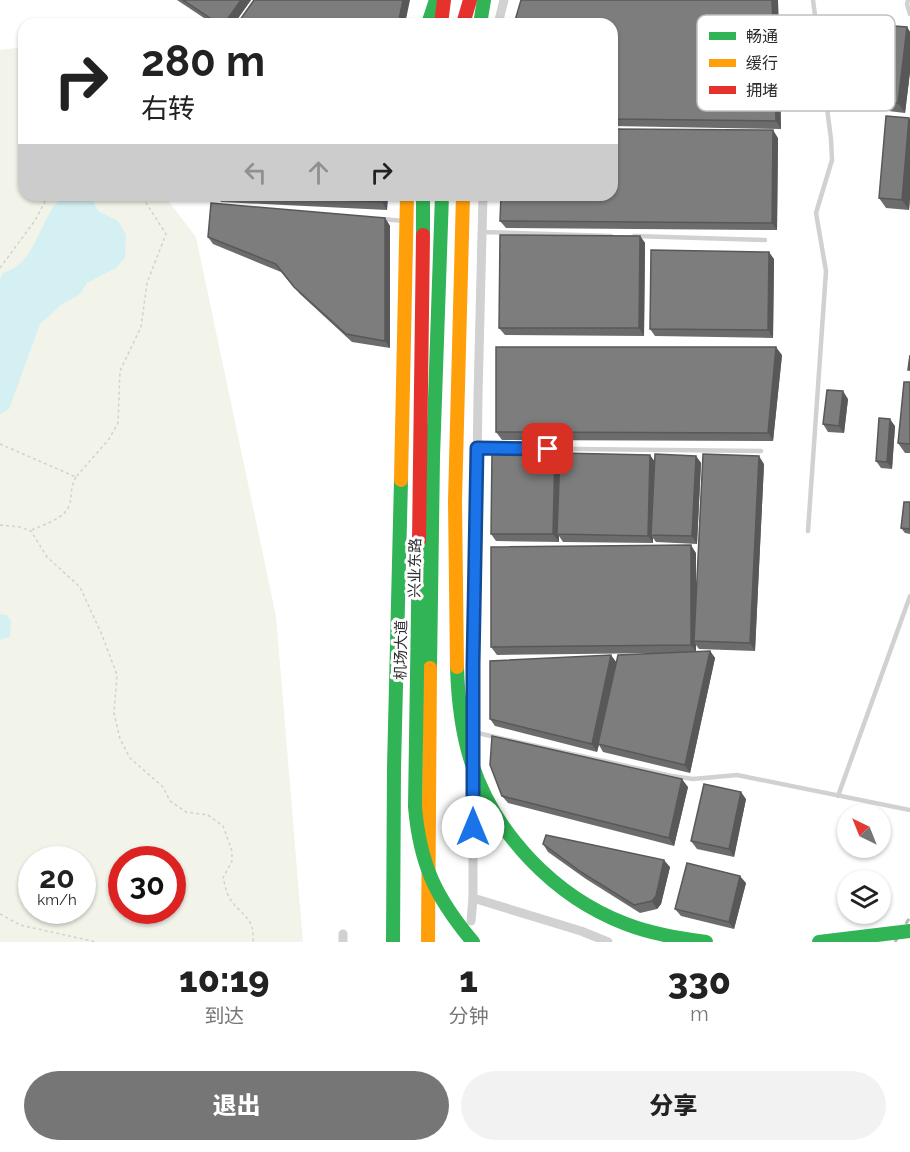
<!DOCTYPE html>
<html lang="zh">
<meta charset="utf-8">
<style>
body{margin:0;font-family:Raleway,"Noto Sans SC",sans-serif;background:#f2f2f2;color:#222;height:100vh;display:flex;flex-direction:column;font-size:22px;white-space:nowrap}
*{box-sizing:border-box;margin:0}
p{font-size:20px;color:#767676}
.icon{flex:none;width:33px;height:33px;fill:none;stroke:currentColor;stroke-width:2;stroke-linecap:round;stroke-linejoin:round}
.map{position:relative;height:942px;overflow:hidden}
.sheet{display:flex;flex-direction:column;background:#fff;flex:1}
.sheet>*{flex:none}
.top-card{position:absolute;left:18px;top:18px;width:600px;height:183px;border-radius:18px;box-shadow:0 2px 4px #0004;background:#fff;color:#222;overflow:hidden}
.needle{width:39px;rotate:317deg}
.controls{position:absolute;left:837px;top:804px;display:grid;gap:12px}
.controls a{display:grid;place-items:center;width:54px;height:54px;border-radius:50%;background:#fff;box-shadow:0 2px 4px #0004;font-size:30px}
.speed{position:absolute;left:18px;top:846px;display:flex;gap:12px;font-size:30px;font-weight:700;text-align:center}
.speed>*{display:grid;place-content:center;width:78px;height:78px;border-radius:50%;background:#fff;box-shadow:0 2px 4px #0004;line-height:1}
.speed small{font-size:15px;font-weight:400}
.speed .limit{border:9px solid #d22;background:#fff;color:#111}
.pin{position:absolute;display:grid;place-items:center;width:51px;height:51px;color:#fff;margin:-26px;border-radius:12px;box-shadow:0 3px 9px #0006}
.me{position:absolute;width:66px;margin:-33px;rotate:0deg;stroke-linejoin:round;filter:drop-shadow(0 0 4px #0008)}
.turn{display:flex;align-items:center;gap:21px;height:126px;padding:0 24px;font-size:27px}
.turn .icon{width:78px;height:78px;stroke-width:2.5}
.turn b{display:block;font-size:42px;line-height:51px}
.lanes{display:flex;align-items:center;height:57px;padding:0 24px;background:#0003;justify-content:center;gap:30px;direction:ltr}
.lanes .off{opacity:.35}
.eta{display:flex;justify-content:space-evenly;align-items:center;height:102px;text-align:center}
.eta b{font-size:36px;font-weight:800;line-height:42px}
.button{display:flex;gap:12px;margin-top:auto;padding:12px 24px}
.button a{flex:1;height:69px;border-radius:36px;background:#767676;color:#fff;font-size:24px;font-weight:800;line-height:69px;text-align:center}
.button a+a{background:#f2f2f2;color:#222}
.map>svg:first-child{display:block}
.green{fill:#f2f4ea;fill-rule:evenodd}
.water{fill:#d4f0f2}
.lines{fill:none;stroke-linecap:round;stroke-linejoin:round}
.path{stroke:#d1d1d1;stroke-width:1.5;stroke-dasharray:3 3;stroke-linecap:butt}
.lane{stroke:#d1d1d1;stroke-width:4.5}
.street{stroke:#d1d1d1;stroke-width:9}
.fast{stroke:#30b455;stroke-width:14}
.slow{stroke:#ff9f0a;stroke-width:14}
.jam{stroke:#e5322d;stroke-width:14}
.rail{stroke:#b8b8b8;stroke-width:3;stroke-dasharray:6 4.5;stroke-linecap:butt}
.fast-bridge{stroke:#30b455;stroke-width:14}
.slow-bridge{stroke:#ff9f0a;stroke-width:14}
.jam-bridge{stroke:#e5322d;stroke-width:14}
.wall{fill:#6c6c6c}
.shaded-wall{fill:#585858}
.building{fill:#7d7d7d;stroke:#585858;stroke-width:1.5}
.route-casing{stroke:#114b97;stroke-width:15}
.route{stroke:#1a73e8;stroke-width:10}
.labels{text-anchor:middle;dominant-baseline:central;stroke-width:6;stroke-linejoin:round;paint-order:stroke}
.street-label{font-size:15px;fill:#2c2c2c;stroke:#fff}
.key{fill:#fff;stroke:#c0c0c0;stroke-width:1.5}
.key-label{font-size:16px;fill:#2c2c2c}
</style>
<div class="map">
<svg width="910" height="942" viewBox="0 0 910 942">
<rect width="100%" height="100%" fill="#fff"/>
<!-- green -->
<path class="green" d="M24,47V195H164L196,237L276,616L303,942H0V50ZM32,860H82V910H32ZM122,860H172V910H122Z"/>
<!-- water -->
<g class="water">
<path d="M64,195H91L98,211L118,221L126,235L125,258L116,268L87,283L79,295L62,304L40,324L9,409L0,414V280L2,273C38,264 38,217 64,195Z"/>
<polygon points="0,614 7,615 11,621 10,637 0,640"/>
</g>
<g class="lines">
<!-- path -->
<g class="path">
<polyline points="0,268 36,219 48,195"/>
<polyline points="0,444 76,477 109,439 118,423 120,371 141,327 147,283 166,234 141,195"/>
<path d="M0,525L20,527L31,531L47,557L80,587L102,635L117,675L114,713L120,739L130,758L163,787L170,801L186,812L208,815L223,826L232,851V861L223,878C225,884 226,892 229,897C240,916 255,915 253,942"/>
<path d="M32,530C44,524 64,519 69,506C73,495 69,490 76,477"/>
<polyline points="0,914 20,925 96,942"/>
</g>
<!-- lane -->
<g class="lane">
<polyline points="908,0 907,4 910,14"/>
<polyline points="382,219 404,221"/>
<polyline points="482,232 611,236"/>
<polyline points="634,236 765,240"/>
<polyline points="477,448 761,451"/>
<polyline points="808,531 826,271 816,213 832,160 831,139 813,0"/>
<polyline points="473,732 672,776 693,779 737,775 910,810"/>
<polyline points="838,796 910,596"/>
</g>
<!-- street -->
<g class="street">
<polyline points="498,24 504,0"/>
<polyline points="473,750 478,396 483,195"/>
<polyline points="473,898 581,931 608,942"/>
<polyline points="471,921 473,898 473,776"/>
<polyline points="343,934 343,942"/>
</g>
<!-- fast -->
<g class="fast">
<polyline points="428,24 436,0"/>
<polyline points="480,24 484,0"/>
<polyline points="423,195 423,235"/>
<polyline points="430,668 433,457 442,195"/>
<polyline points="393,942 394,768 401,480"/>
</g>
<!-- slow -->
<g class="slow">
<polyline points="401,480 407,195"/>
<polyline points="428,942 430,668"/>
</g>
<!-- jam -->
<g class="jam">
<polyline points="441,24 444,0"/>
<polyline points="463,24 470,0"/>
</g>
<!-- rail -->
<polyline class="rail" points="895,942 910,917"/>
<!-- fast-bridge -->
<g class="fast-bridge">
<path d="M419,541L415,807C420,865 436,898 473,942"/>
<path d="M457,667C458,699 461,730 471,761C494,834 555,897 626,924C652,934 679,938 706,942"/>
<polyline points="819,942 910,931"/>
</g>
<!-- slow-bridge -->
<polyline class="slow-bridge" points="457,667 455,501 463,195"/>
<!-- jam-bridge -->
<polyline class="jam-bridge" points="419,541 423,235"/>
</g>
<!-- wall -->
<g class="wall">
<polygon points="177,0 251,0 234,24 213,24"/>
<polygon points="521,0 778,0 781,129 612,126 612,24"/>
<polygon points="907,27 910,32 910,72 905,113 880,110 873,100"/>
<polygon points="909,118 910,120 910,198 909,210 886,208 879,198"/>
<polygon points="778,138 777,230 506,228 500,221"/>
<polygon points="215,195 388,195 387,210 221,202"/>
<polygon points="385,218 390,226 390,348 352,342 300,294 281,272 213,244 208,237"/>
<polygon points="640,236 645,243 644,336 505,335 499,328"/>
<polygon points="774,259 773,338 655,336 650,329"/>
<polygon points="782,355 773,441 502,440 496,432"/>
<polygon points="910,382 910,453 905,453 898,443"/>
<polygon points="848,399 844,433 828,432 823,424"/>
<polygon points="895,426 892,469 881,468 876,461"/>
<polygon points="555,453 559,460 650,455 654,461 696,456 701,463 697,544 656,542 653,538 653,543 563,542 559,536 559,542 496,541 491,534"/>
<polygon points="764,464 755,651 699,649 696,645 696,651 710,651 715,658 690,773 603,752 599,745 597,752 495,726 490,719 616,662 667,653 497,655 491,647 696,553 696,594"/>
<polygon points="910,502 910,534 905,533 901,528"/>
<polygon points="688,787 674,846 508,803 502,796"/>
<polygon points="746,799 734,857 697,849 691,841"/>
<polygon points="543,844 670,867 661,904 657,909 640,913 586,879 548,852"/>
<polygon points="746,883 734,929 681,916 675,909"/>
</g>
<!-- shaded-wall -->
<g class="shaded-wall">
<polygon points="241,0 251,0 234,24 224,24"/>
<polygon points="403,0 410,0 405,24 398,24"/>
<polygon points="772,0 778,0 781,129 776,121"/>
<polygon points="907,27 910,32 910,72 905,113 898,103"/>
<polygon points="909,118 910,120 910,198 909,210 902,200"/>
<polygon points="773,130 778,138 777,230 772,223"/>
<polygon points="382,195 388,195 387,210 382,202"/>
<polygon points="385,218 390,226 390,348 385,341"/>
<polygon points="640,236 645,243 644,336 639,328"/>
<polygon points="769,252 774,259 773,338 768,330"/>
<polygon points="776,347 782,355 773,441 768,433"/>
<polygon points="843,391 848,399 844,433 839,426"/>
<polygon points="890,419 895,426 892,469 887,462"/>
<polygon points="555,453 560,460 557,534 559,536 559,542 553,534"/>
<polygon points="650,455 655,462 651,535 653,538 653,543 648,536"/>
<polygon points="696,456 701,463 697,544 692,536"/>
<polygon points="759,456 764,464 755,651 750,643"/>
<polygon points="691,545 696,553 696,641 694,641 696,645 696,652 691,645"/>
<polygon points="710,651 715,658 690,773 685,765"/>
<polygon points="611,655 617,663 597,752 592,744"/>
<polygon points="682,779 688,787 674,846 669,838"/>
<polygon points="741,792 746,799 734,857 729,849"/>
<polygon points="664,860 670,867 661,904 657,909 652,901"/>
<polygon points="740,876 746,883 734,929 729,922"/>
</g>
<!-- building -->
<g class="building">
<polygon points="183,0 241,0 224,24 219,24"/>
<polygon points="254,0 403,0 398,24 237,24"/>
<polygon points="521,0 772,0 776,121 612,119 612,24 514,24"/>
<polygon points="881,25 907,27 898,103 873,100"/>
<polygon points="886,116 909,118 902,200 879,198"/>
<polygon points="612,129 773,130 772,223 500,221 501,195 612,195"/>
<polygon points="218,195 382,195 382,202"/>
<polygon points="211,203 385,218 385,341 346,334 294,287 276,264 208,237"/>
<polygon points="500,235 640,236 639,328 499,328"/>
<polygon points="651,250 769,252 768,330 650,329"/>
<polygon points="496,347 776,347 768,433 496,432"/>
<polygon points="910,355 910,370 908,370"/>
<polygon points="904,382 910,382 910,444 898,443"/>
<polygon points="827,390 843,391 839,426 823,424"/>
<polygon points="879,418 890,419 887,462 876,461"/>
<polygon points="492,452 555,453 553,534 491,534"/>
<polygon points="560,453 650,455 648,536 557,534"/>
<polygon points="655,454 696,456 692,536 651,535"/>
<polygon points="703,454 759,456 750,643 694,641"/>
<polygon points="904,502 910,502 910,529 901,528"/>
<polygon points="691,545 691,645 491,647 491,547"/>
<polygon points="710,651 685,765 598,744 618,655"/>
<polygon points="611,655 592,744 490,719 490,661"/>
<polygon points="492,736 682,779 669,838 502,796 490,765"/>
<polygon points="704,784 741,792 729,849 691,841"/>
<polygon points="546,835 664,860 656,896 652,901 634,905 581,872 543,844"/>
<polygon points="687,863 740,876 729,922 675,909"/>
</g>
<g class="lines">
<!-- route casing -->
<g class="route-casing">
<polyline id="route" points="473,827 473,665 477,448 548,449"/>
</g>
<!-- route -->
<use href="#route" class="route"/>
</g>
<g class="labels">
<!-- street labels -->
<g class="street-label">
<text transform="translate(415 568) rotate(-89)">兴业东路</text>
<text transform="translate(401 650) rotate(-89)">机场大道</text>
</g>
</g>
<!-- legend -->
<rect x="697" y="15" width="198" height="96" rx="9" class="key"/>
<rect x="709" y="32" width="27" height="8" fill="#30b455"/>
<rect x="709" y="59" width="27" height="8" fill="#ff9f0a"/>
<rect x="709" y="86" width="27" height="8" fill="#e5322d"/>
<g class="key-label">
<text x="746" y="42">畅通</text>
<text x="746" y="69">缓行</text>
<text x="746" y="96">拥堵</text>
</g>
</svg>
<div class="controls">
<a><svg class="needle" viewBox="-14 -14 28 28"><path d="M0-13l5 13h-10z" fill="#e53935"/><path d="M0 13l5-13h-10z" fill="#767676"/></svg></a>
<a><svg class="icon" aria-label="layers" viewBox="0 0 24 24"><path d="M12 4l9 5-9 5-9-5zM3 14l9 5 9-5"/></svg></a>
</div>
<div class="speed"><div>20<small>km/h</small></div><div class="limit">30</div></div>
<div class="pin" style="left:548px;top:449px;background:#d93025"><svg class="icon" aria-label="arrive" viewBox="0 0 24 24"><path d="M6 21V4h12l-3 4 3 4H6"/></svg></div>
<svg class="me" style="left:473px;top:827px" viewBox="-20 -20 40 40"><circle r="19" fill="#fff"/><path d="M0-13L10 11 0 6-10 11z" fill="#1a73e8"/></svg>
<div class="top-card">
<div class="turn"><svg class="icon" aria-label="right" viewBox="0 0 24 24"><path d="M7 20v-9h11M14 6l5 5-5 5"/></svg><div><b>280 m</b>右转</div></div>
<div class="lanes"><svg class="icon off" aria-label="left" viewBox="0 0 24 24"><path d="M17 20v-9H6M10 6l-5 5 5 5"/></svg><svg class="icon off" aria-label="ahead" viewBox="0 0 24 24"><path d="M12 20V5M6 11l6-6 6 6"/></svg><svg class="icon" aria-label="right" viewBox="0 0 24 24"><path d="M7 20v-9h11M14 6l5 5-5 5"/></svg></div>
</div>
</div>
<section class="sheet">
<div class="eta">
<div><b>10:19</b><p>到达</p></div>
<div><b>1</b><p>分钟</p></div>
<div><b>330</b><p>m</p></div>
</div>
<div class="button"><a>退出</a><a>分享</a></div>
</section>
